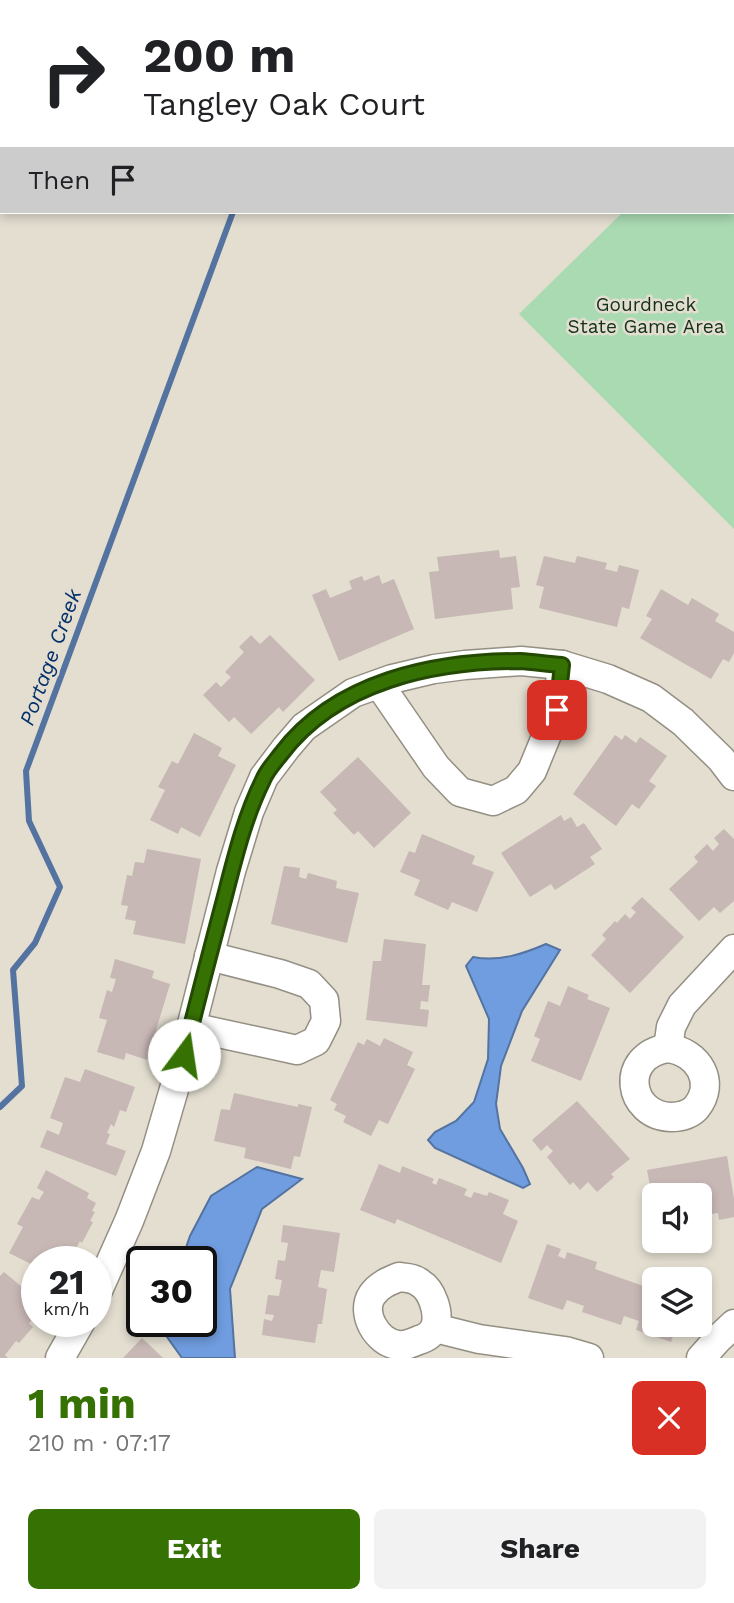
<!DOCTYPE html>
<meta charset="utf-8">
<style>
body{margin:0;font-family:"Work Sans",sans-serif;background:#f2f2f2;color:#202124;height:100vh;display:flex;flex-direction:column;font-size:26px;white-space:nowrap}
*{box-sizing:border-box;margin:0}
p{font-size:23px;color:#757577}
.icon{flex:none;width:38px;height:38px;fill:none;stroke:currentColor;stroke-width:2;stroke-linecap:round;stroke-linejoin:round}
.map{position:relative;height:1358px;overflow:hidden}
.side{display:flex;flex-direction:column;background:#fff;flex:1}
.side>*{flex:none}
.top-card{position:absolute;left:0px;top:0px;width:735px;height:214px;box-shadow:0 4px 10px #0003;background:#fff;color:#202124;overflow:hidden}
.controls{position:absolute;left:642px;top:1183px;display:grid;gap:14px}
.controls a{display:grid;place-items:center;width:70px;height:70px;border-radius:10px;background:#fff;box-shadow:0 4px 10px #0003;font-size:35px}
.speed{position:absolute;left:21px;top:1246px;display:flex;gap:14px;font-size:35px;font-weight:700;text-align:center}
.speed>*{display:grid;place-content:center;width:91px;height:91px;border-radius:50%;background:#fff;box-shadow:0 4px 10px #0003;line-height:1}
.speed small{font-size:18px;font-weight:400}
.speed .limit{border:4px solid #111;border-radius:10px;background:#fff;color:#111}
.pin{position:absolute;display:grid;place-items:center;width:60px;height:60px;color:#fff;margin:-30px;border-radius:14px;box-shadow:0 4px 10px #0006}
.me{position:absolute;width:77px;margin:-38px;rotate:14deg;stroke-linejoin:round;filter:drop-shadow(0 0 5px #0008)}
.turn{display:flex;align-items:center;gap:24px;height:147px;padding:0 28px;font-size:32px}
.turn .icon{width:91px;height:91px;stroke-width:2.5}
.turn b{display:block;font-size:49px;line-height:60px}
.then{display:flex;align-items:center;height:66px;padding:0 28px;background:#0003;gap:14px;font-size:26px}
.round{display:grid;place-items:center;flex:none;width:74px;height:74px;border-radius:10px;background:#f2f2f2}
.summary{display:flex;align-items:center;justify-content:space-between;height:119px;padding:0 28px}
h1{font-size:42px;font-weight:700;line-height:52px;color:#367103}
.action{display:flex;gap:14px;margin-top:auto;padding:14px 28px}
.action a{flex:1;height:80px;border-radius:10px;background:#367103;color:#fff;font-size:28px;font-weight:700;line-height:80px;text-align:center}
.action a+a{background:#f2f2f2;color:#202124}
.map>svg:first-child{display:block}
.green{fill:#aadab2}
.water{fill:#709de0;stroke:#5473a0;stroke-width:2}
.lines{fill:none;stroke-linecap:round;stroke-linejoin:round}
.stream{stroke:#5473a0;stroke-width:6}
.building{fill:#c7b7b5}
.minor-casing{stroke:#948f83;stroke-width:31}
.minor{stroke:#fff;stroke-width:28}
.route-casing{stroke:#234902;stroke-width:18}
.route{stroke:#367103;stroke-width:12}
.labels{text-anchor:middle;dominant-baseline:central;stroke-width:5;stroke-linejoin:round;paint-order:stroke}
.park-label{font-size:19px;fill:#12311a;stroke:#e3ded0}
.water-label{font-size:21px;font-style:italic;fill:#06316c;stroke:#e3ded0}
</style>
<div class="map">
<svg width="734" height="1358" viewBox="0 0 734 1358">
<rect width="100%" height="100%" fill="#e3ded0"/>
<!-- green -->
<polygon class="green" points="733,103 734,103 734,529 519,314 623,212 733,212"/>
<!-- water -->
<g class="water">
<path d="M546,944L560,950L522,1011L501,1066L496,1104L500,1129L523,1168L530,1184L523,1188L435,1148L428,1140L435,1132L456,1121L474,1102L488,1059L489,1019L466,966L473,957C499,962 523,954 546,944Z"/>
<polygon points="257,1167 302,1179 262,1209 230,1289 235,1358 182,1358 167,1337 167,1321 201,1321 201,1262 181,1262 190,1236 211,1196"/>
</g>
<g class="lines">
<!-- stream -->
<g class="stream">
<polyline points="311,2 311,0"/>
<polyline points="0,1107 22,1086 13,970 35,943 60,887 29,821 26,771 233,212"/>
</g>
</g>
<!-- building -->
<g class="building">
<polygon points="499,550 500,558 516,556 520,587 511,588 513,609 435,619 429,572 439,571 437,557"/>
<polygon points="544,556 575,563 577,556 607,563 605,569 617,572 619,565 639,570 629,609 622,607 617,627 539,608 544,587 536,585"/>
<polygon points="379,575 382,584 394,579 414,629 339,661 312,595 326,589 330,598 352,589 349,581 362,576 364,581"/>
<polygon points="661,589 688,605 692,598 719,614 715,621 734,632 734,653 729,662 723,659 711,679 640,638 652,619 646,616"/>
<polygon points="251,635 260,644 270,635 315,680 283,712 279,707 251,734 234,717 229,722 203,695 216,682 221,687 231,677 225,672 244,652 239,647"/>
<polygon points="194,733 222,748 218,756 236,765 200,837 181,827 178,834 150,820 165,790 158,787 172,761 178,764"/>
<polygon points="615,735 622,740 625,735 636,743 640,737 667,756 649,781 656,786 639,809 632,804 616,826 573,794"/>
<polygon points="358,757 411,813 374,848 358,831 354,835 333,813 337,810 320,792"/>
<polygon points="561,815 564,821 571,817 577,827 584,823 602,849 590,857 595,864 555,890 551,884 530,897 501,853"/>
<polygon points="724,829 734,839 734,901 720,913 714,907 699,921 669,889 698,862 694,857 707,844 713,851 719,844 714,838"/>
<polygon points="422,834 475,856 472,864 494,872 477,912 452,902 448,910 414,895 420,880 400,872 409,851 415,853"/>
<polygon points="147,849 201,859 185,944 133,934 136,921 125,919 128,906 121,905 127,875 132,876 135,862 144,863"/>
<polygon points="284,866 300,868 299,877 306,879 308,873 337,881 336,888 359,893 347,943 271,924"/>
<polygon points="642,897 684,937 630,993 591,955 606,939 602,935 615,921 617,923 625,914 630,919 636,912 631,908"/>
<polygon points="384,939 426,944 422,985 430,985 428,1002 421,1001 420,1009 429,1010 427,1027 366,1020 373,961 381,961"/>
<polygon points="115,959 154,971 152,978 170,984 147,1060 126,1053 124,1060 97,1052 107,1020 99,1018 107,990 112,992 116,979 110,978"/>
<polygon points="568,986 589,995 587,999 610,1008 581,1081 531,1061 540,1039 534,1036 548,1001 560,1006"/>
<polygon points="384,1038 413,1052 407,1065 415,1069 388,1124 379,1120 371,1136 343,1122 346,1116 334,1110 337,1104 330,1100 358,1042 364,1045 367,1039 380,1046"/>
<polygon points="85,1069 135,1087 126,1112 120,1110 114,1127 111,1124 107,1133 110,1134 106,1144 126,1151 116,1176 40,1147 47,1130 59,1135 63,1123 50,1118 65,1077 80,1082"/>
<polygon points="234,1093 298,1107 298,1104 312,1107 300,1157 294,1156 291,1169 244,1158 246,1148 214,1141 221,1109 230,1110"/>
<polygon points="577,1101 630,1159 611,1174 614,1177 597,1192 588,1182 580,1190 573,1182 570,1185 547,1157 553,1151 547,1145 541,1151 532,1140"/>
<polygon points="727,1156 734,1199 734,1217 719,1220 718,1213 711,1214 712,1218 700,1220 700,1195 654,1195 654,1203 653,1203 647,1170"/>
<polygon points="379,1164 400,1173 402,1166 434,1179 432,1183 436,1185 439,1178 467,1189 464,1195 471,1198 474,1192 487,1196 489,1192 509,1200 503,1214 518,1221 501,1263 397,1219 395,1224 360,1210"/>
<polygon points="46,1170 89,1193 87,1198 96,1203 92,1211 95,1212 90,1221 93,1222 82,1243 80,1241 69,1262 37,1262 37,1267 9,1253 23,1227 17,1224 32,1197 39,1200 44,1192 37,1188"/>
<polygon points="283,1225 340,1233 334,1272 321,1270 318,1287 327,1289 322,1324 318,1324 315,1343 262,1335 264,1319 272,1321 274,1315 265,1314 268,1295 279,1296 282,1280 275,1279 278,1260 285,1261 288,1243 281,1242"/>
<polygon points="547,1244 561,1249 558,1256 565,1259 567,1252 597,1262 595,1269 649,1288 654,1274 654,1325 677,1325 671,1342 636,1330 639,1321 624,1316 621,1325 582,1312 584,1306 567,1300 563,1310 528,1298"/>
<polygon points="4,1272 34,1297 30,1302 37,1307 37,1314 29,1323 33,1327 19,1343 16,1341 5,1355 8,1358 0,1358 0,1276"/>
<polygon points="142,1338 163,1358 123,1358"/>
</g>
<g class="lines">
<!-- minor casing -->
<g class="minor-casing">
<g id="minor">
<polyline points="379,684 436,767 460,792 493,801 516,790 532,771 557,710 562,665"/>
<polyline points="191,1027 297,1050 316,1041 326,1021 324,1000 309,984 280,974 209,956"/>
<path d="M668,1048C698,1052 717,1082 696,1108C689,1115 681,1117 671,1117C628,1116 618,1056 668,1048Z"/>
<polyline points="668,1048 671,1027 682,1005 734,949"/>
<path d="M399,1277C407,1278 414,1278 420,1283C432,1290 440,1313 435,1327C432,1334 426,1338 419,1340C412,1343 405,1346 398,1345C377,1343 360,1313 372,1295C379,1285 389,1281 399,1277Z"/>
<polyline points="96,1295 129,1221 156,1151 184,1055 231,871 249,812 264,777 286,748 304,727 353,693 392,679 434,669 465,665 521,661 562,665 608,679 651,698 683,722 721,759 734,776"/>
<polyline points="435,1328 479,1339 565,1351 589,1358"/>
<polyline points="60,1358 81,1321"/>
<polyline points="701,1358 718,1339 734,1324"/>
</g>
</g>
<!-- minor -->
<use href="#minor" class="minor"/>
</g>
<g class="lines">
<!-- route casing -->
<g class="route-casing">
<path id="route" d="M184,1055C197,1002 211,949 225,896C235,857 245,816 263,780C267,770 275,762 281,754C336,681 434,661 520,661C534,662 548,664 562,665L557,710"/>
</g>
<!-- route -->
<use href="#route" class="route"/>
</g>
<g class="labels">
<!-- park labels -->
<g class="park-label">
<text x="646" y="304">Gourdneck<tspan x="646" dy="22">State Game Area</tspan></text>
</g>
<!-- water labels -->
<g class="water-label">
<text transform="translate(50 657) rotate(-70)">Portage Creek</text>
</g>
</g>
</svg>
<div class="controls">
<a><svg class="icon" aria-label="sound" viewBox="0 0 24 24"><path d="M4 9h4l5-4v14l-5-4H4zM17 9q2 3 0 6"/></svg></a>
<a><svg class="icon" aria-label="layers" viewBox="0 0 24 24"><path d="M12 4l9 5-9 5-9-5zM3 14l9 5 9-5"/></svg></a>
</div>
<div class="speed"><div>21<small>km/h</small></div><div class="limit">30</div></div>
<div class="pin" style="left:557px;top:710px;background:#d93025"><svg class="icon" aria-label="arrive" viewBox="0 0 24 24"><path d="M6 21V4h12l-3 4 3 4H6"/></svg></div>
<svg class="me" style="left:184px;top:1055px" viewBox="-20 -20 40 40"><circle r="19" fill="#fff"/><path d="M0-13L10 11 0 6-10 11z" fill="#367103"/></svg>
<div class="top-card">
<div class="turn"><svg class="icon" aria-label="right" viewBox="0 0 24 24"><path d="M7 20v-9h11M14 6l5 5-5 5"/></svg><div><b>200 m</b>Tangley Oak Court</div></div>
<div class="then">Then<svg class="icon" aria-label="arrive" viewBox="0 0 24 24"><path d="M6 21V4h12l-3 4 3 4H6"/></svg></div>
</div>
</div>
<section class="side">
<div class="summary"><div><h1>1 min</h1><p>210 m · 07:17</p></div><a class="round" style="background:#d93025;color:#fff"><svg class="icon" aria-label="close" viewBox="0 0 24 24"><path d="M6 6l12 12M18 6L6 18"/></svg></a></div>
<div class="action"><a>Exit</a><a>Share</a></div>
</section>
